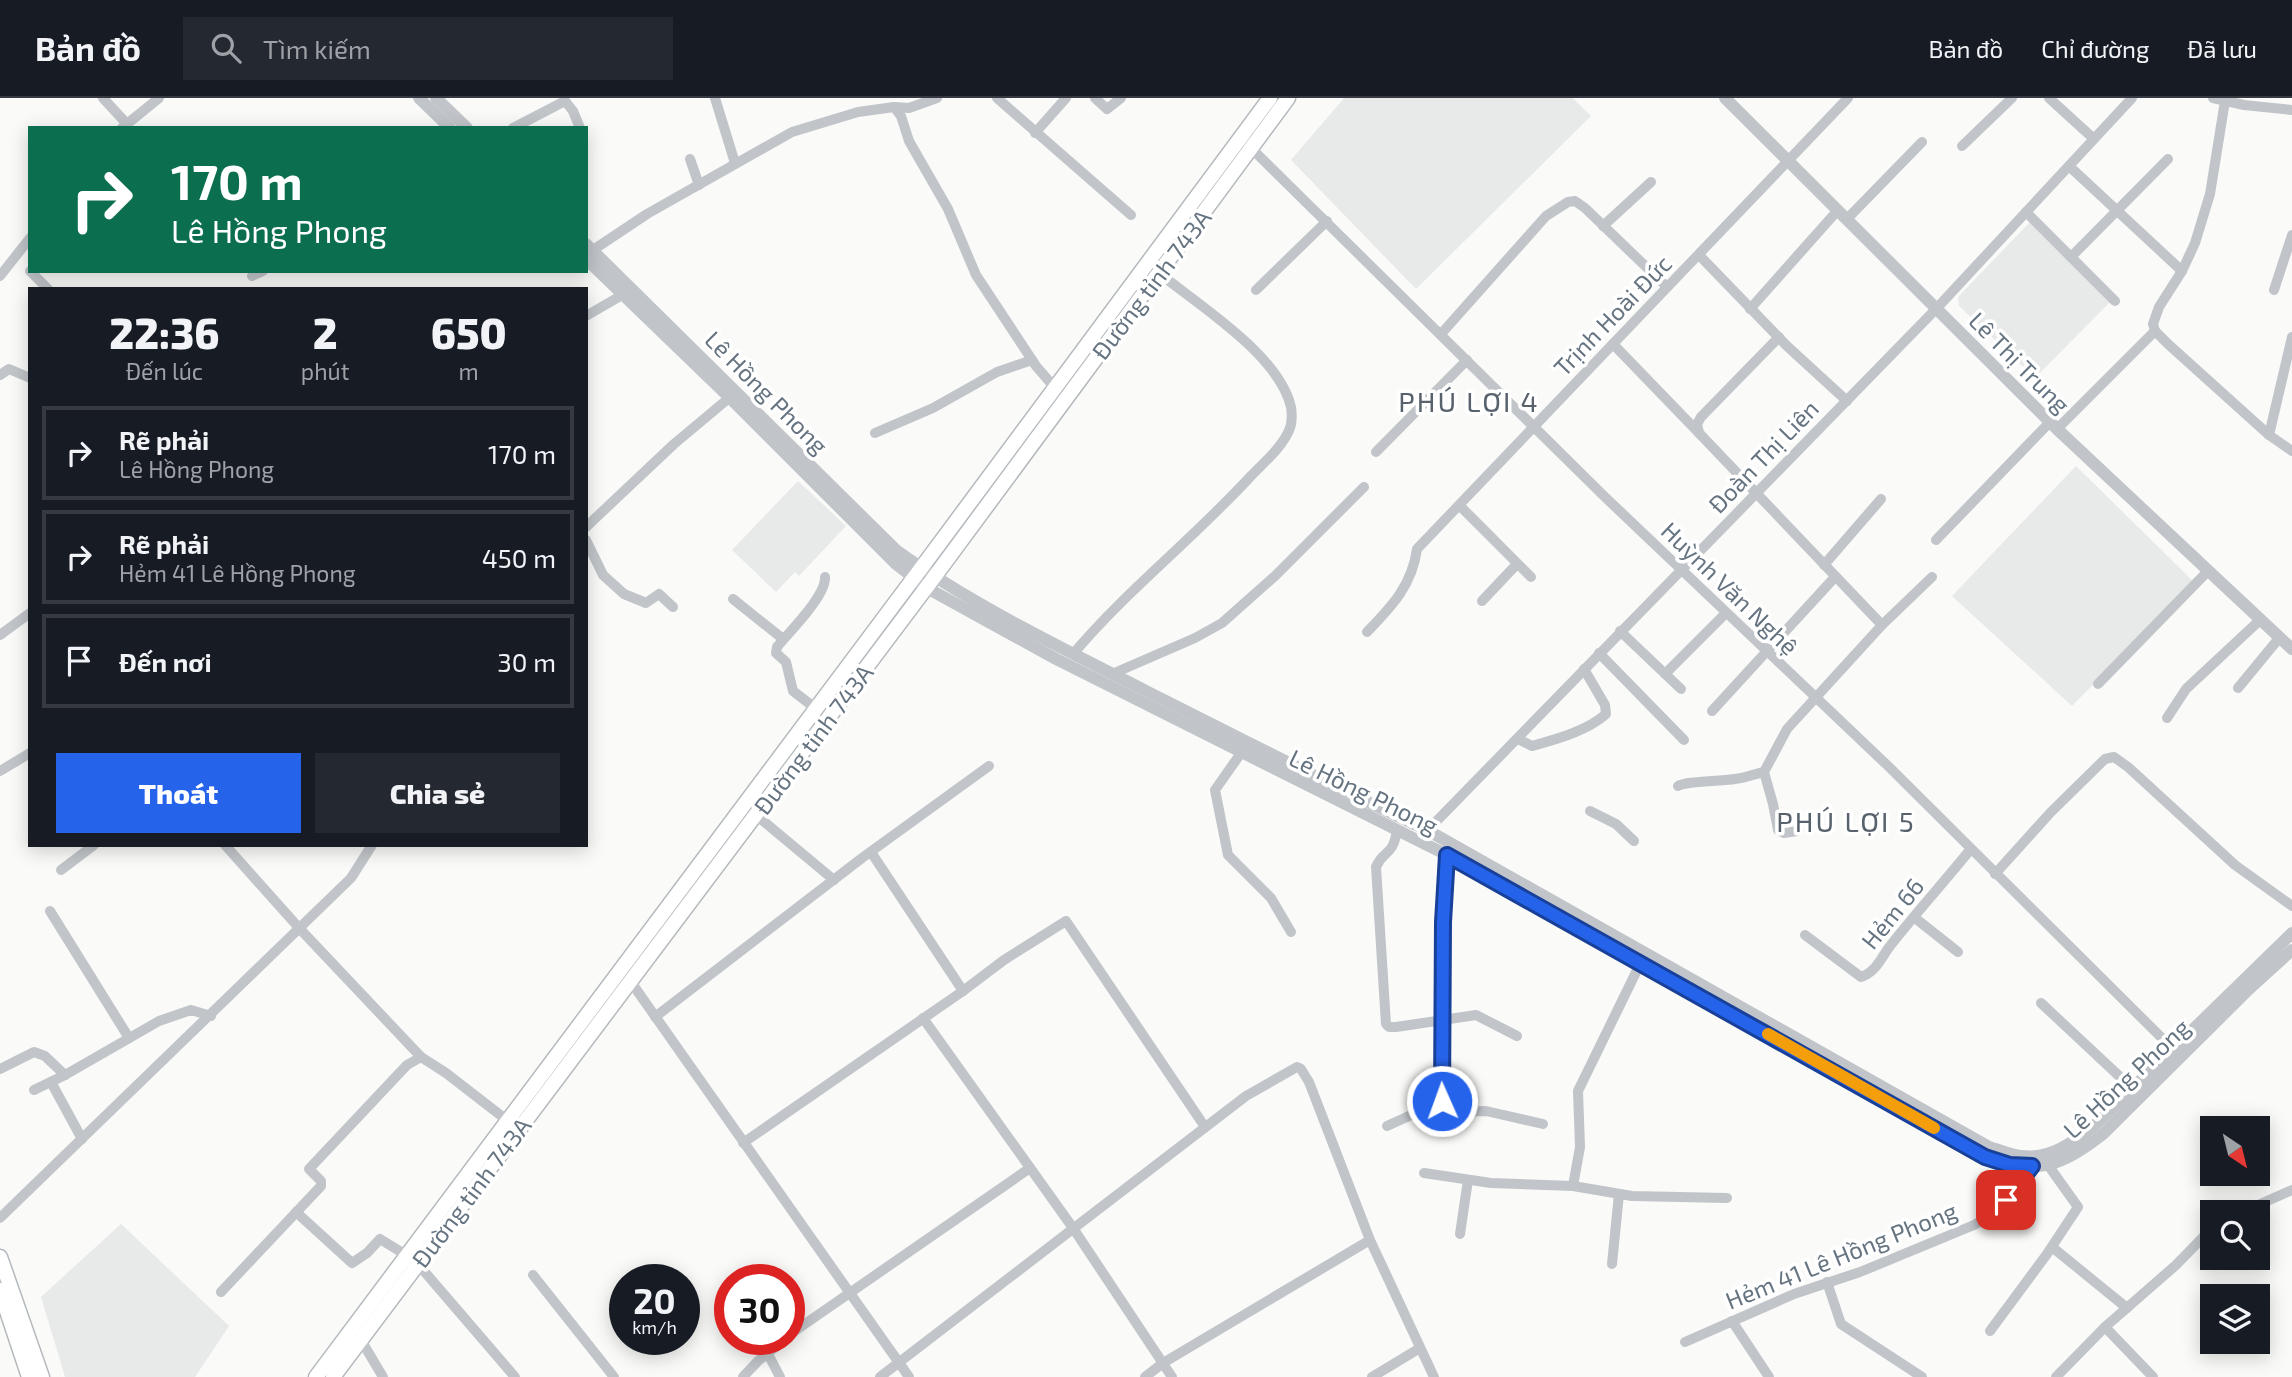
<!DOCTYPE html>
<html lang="vi">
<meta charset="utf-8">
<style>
body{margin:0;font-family:"Exo 2",sans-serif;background:#242831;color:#f1f3f6;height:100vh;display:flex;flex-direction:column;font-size:26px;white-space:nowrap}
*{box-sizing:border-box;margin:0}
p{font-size:23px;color:#9ea1a6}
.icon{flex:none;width:38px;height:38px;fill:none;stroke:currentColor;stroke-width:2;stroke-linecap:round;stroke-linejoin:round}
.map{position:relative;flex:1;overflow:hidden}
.side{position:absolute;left:28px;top:189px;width:560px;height:560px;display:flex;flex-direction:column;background:#171b24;border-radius:0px;box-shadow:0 4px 18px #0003}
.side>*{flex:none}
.banner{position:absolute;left:28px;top:28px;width:560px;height:147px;border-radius:0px;box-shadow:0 4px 18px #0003;background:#0b6e4f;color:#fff;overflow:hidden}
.needle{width:46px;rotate:145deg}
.controls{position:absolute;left:2200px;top:1018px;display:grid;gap:14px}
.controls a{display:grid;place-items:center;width:70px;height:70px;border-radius:0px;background:#171b24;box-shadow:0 4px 18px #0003;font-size:35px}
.speed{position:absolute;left:609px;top:1166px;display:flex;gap:14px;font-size:35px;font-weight:700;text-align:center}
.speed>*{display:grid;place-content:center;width:91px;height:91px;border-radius:50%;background:#171b24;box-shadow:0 4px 18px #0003;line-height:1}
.speed small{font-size:18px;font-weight:400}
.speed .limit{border:10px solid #d22;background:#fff;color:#111}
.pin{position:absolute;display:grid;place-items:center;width:60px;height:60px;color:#fff;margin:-30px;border-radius:14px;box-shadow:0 4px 10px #0006}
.me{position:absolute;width:77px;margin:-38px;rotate:358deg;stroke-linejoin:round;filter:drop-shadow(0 0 5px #0008)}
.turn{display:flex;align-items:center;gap:24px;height:147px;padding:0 28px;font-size:32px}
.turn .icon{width:91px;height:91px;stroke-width:2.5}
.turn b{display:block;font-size:49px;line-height:60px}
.eta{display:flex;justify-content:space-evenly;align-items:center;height:119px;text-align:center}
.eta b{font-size:42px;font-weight:800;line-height:49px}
.primary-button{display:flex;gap:14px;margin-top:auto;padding:14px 28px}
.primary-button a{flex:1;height:80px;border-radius:0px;background:#2563eb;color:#fff;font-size:28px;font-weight:800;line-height:80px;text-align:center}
.primary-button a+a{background:#242831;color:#f1f3f6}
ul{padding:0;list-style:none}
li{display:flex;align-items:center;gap:21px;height:94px;margin:0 14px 10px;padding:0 14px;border:4px solid #363941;border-radius:0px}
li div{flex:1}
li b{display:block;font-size:26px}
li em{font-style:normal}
header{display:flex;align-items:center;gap:42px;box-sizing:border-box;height:98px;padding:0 35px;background:#171b24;border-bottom:2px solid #363941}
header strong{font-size:33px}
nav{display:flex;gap:38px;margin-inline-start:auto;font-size:24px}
.search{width:490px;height:63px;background:#242831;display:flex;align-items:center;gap:18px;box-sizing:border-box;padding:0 24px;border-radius:0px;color:#9ea1a6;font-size:26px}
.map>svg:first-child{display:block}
.built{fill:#e8e9e9}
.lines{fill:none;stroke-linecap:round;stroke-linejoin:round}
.secondary-casing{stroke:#b4b9be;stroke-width:17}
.minor{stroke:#c1c5c9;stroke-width:10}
.tertiary{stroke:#c1c5c9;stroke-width:12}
.secondary{stroke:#fff;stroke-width:14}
.route-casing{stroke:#184099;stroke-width:18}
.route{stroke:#2563eb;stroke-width:12}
.slow{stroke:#f59e0b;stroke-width:12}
.labels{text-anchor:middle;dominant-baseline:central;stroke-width:7;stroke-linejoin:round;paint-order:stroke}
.street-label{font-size:24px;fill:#667481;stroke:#fff}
.quarter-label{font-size:28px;letter-spacing:2px;fill:#58626c;stroke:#fff}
</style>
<header>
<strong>Bản đồ</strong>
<div class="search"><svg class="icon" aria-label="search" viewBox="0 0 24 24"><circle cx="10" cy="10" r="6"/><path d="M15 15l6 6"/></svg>Tìm kiếm</div>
<nav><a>Bản đồ</a><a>Chỉ đường</a><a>Đã lưu</a></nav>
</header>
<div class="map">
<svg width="2292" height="1279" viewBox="0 0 2292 1279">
<rect width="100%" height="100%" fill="#fafaf8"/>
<!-- built -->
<g class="built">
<polygon points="1344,0 1573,0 1591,18 1416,191 1291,62"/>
<polygon points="2030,124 2110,204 2035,280 1959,208 1958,199"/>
<polygon points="2076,368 2194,484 2072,608 1952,498"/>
<polygon points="798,383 846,428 799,478 795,474 776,494 732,452"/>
<polygon points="121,1126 229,1228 195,1279 65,1279 41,1199"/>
</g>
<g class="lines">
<!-- secondary casing -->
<g class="secondary-casing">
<g id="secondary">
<polyline points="0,1159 42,1279"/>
<polyline points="0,1192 29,1279"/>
<polyline points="316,1279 934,453 1270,0"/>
<polyline points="333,1279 935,478 1288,0"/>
</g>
</g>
<!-- minor -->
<g class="minor">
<polyline points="103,0 127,26"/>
<polyline points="715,0 735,65"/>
<polyline points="997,0 1131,117"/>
<polyline points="1095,0 1107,11 1121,0"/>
<polyline points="2049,0 2094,41"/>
<polyline points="2213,0 2244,7 2292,12"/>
<polyline points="2225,3 2210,96 2195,145 2182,173 2159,209 2153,226 2155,233 2168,246 2269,337 2292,353"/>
<polyline points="894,9 909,10 937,0"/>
<polyline points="122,30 159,0"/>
<polyline points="513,30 565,3 573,13 580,30"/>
<polyline points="1035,35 1066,0"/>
<polyline points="1247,46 1606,400 1887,667 2177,955"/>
<polyline points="1962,48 2012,0"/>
<polyline points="690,61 699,87"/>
<polyline points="2069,68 2182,173"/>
<polyline points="2026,114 2115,203"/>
<polyline points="1847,121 1922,44"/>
<polyline points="1603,128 1651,84"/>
<polyline points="593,152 647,116 792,34 858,14 894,9 901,18 909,43 948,111 976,177 1036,268 1055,290"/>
<polyline points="1699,157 1787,248 1847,303"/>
<polyline points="2071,159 2168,61"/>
<polyline points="30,173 48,191"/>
<polyline points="0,178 30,140"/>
<polyline points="252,178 263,173"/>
<polyline points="1256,192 1327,123"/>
<polyline points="2274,192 2292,137"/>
<polyline points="1750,211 1838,112"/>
<polyline points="586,218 629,193"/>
<polyline points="1441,236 1546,118 1568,104 1575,103 1585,110 1667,189"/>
<polyline points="1779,239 1701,319 1697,326 1699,335 1882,527"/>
<polyline points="1613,246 1699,335"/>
<polyline points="0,277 9,271 30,280"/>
<polyline points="2057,331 2155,233"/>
<polyline points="875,335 933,310 997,274 1032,262"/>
<polyline points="2269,337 2292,239"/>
<polyline points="1376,354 1467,262"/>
<polyline points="1460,408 1531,479"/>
<polyline points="586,429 674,346 735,295"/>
<polyline points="586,442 603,477 624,496 646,505 659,496 673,509"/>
<polyline points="1936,442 2050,324"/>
<polyline points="1824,467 1881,401"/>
<polyline points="733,501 783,541"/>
<polyline points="1482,503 1517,466"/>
<polyline points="1620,533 1681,591"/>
<path d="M1367,534C1391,509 1412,488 1417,451L1848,0"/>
<polyline points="0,537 30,515"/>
<polyline points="1599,555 1684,642"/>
<path d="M1073,556C1127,492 1193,441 1250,379C1263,365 1283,349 1290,330C1292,325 1292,315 1291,309C1279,257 1200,208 1159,175"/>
<polyline points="1112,576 1195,540 1222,525 1275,478 1364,389"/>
<polyline points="1665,576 1726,515"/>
<polyline points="2098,586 2208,473"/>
<polyline points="2238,590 2280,539"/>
<path d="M815,610L793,593L786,564L776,555L777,549C790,533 826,498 825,479"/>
<polyline points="1712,613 1835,479"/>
<polyline points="2167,620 2186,591 2260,522"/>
<path d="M1518,641L1532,648C1557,641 1587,633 1606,616L1605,607L1584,571"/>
<polyline points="1241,655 1215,692 1228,757 1271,800 1291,834"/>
<polyline points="0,673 30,655"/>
<polyline points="1764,674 1773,706 1778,732 1784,735 1797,733"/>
<path d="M1678,688C1685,683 1723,683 1735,681C1745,680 1754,676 1764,674L1787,631L1882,527L1932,479"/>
<polyline points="1590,713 1616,726 1634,743"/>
<polyline points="756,717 834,782"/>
<path d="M1397,732C1393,759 1383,752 1376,769L1386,926L1389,929H1396L1476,917L1517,938"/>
<polyline points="1423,737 1936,211 2132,0"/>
<polyline points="225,747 300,831 421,959 446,975 508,1023"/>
<polyline points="871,754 963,893"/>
<polyline points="1447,757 1443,824 1442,1003 1452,1014 1486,1013 1543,1026"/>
<polyline points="61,772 94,747"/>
<polyline points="1995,776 2051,714 2105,661 2114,659 2128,669 2235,767 2292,808"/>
<polyline points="50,813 129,940"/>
<polyline points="1915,820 1958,854"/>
<path d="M1805,837L1861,879C1876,874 1881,860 1890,848C1916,815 1944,784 1970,752"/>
<polyline points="631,884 909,1279"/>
<polyline points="2041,905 2133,991"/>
<polyline points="655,919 862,760 989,668"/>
<polyline points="923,920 1073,1130 1172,1279"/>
<polyline points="0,971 34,954 45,958 65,977"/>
<polyline points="51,984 82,1041"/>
<polyline points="34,992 65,977 159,923 191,912 211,918"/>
<polyline points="1387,1028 1442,1003"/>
<polyline points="743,1045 963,893 1004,862 1066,823 1205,1029"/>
<polyline points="1424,1075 1491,1085 1573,1088 1632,1098 1727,1100"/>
<polyline points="1573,1088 1580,1049 1578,993 1641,864"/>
<polyline points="296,1114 352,1165 367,1155 380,1141 406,1157"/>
<polyline points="2240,1115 2292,1092"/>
<polyline points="0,1120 351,780 372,747"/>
<polyline points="1460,1136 1468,1082"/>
<polyline points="2052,1149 2127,1210"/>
<polyline points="417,1165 515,1279"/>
<polyline points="1612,1166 1619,1096"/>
<polyline points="533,1177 614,1279"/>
<polyline points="1827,1184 1841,1226 1922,1279"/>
<polyline points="221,1194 321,1088 321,1083 309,1071 407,967 421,959"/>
<polyline points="1732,1223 1769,1279"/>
<polyline points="2105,1229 2153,1279"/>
<polyline points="1990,1233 2047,1156 2078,1109 2048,1067"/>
<polyline points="789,1237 1030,1070"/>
<polyline points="361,1242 383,1279"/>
<polyline points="1685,1244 1794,1196 1860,1174 1974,1127 1996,1114 2016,1091 2032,1068"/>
<polyline points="768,1256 780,1279"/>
<polyline points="743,1279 758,1263 785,1241"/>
<polyline points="880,1279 1246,998 1297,969 1301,971 1309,984 1370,1142 1434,1279"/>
<polyline points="1145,1279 1163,1265 1370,1142"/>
<polyline points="1372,1279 1420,1250"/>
<polyline points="2056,1279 2105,1229 2176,1167 2212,1130"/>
</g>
<!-- tertiary -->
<g class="tertiary">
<polyline points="419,0 450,30"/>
<polyline points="436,0 467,30"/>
<polyline points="1725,0 2057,331 2292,551"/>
<path d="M586,146L897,453C974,508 1062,550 1146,593C1240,640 1332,688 1427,732L1989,1049C2000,1052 2011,1057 2021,1058C2050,1062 2074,1044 2095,1027L2292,835"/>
<path d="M586,161L729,299L896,466L927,490L1056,561L1447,757L1985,1059C2038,1077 2060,1069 2103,1036L2249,891L2292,852"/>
</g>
<!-- secondary -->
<use href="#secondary" class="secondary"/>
</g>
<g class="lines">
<!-- route casing -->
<g class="route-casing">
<polyline id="route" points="1442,1003 1443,824 1447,757 1985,1059 2010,1067 2032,1068 2006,1102"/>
</g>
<!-- route -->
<use href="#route" class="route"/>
<!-- slow -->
<polyline class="slow" points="1768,936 1934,1030"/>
</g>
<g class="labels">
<!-- street labels -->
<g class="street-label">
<text transform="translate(1151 186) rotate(-53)">Đường tỉnh 743A</text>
<text transform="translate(1612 217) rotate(-46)">Trịnh Hoài Đức</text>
<text transform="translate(2020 264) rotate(45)">Lê Thị Trung</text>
<text transform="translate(767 294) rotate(45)">Lê Hồng Phong</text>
<text transform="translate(1763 358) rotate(-46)">Đoàn Thị Liên</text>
<text transform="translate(1730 490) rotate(44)">Huỳnh Văn Nghệ</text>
<text transform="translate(813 641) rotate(-53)">Đường tỉnh 743A</text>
<text transform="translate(1364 693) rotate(26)">Lê Hồng Phong</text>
<text transform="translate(1892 815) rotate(-51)">Hẻm 66</text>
<text transform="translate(2126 980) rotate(-43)">Lê Hồng Phong</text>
<text transform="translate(471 1094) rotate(-53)">Đường tỉnh 743A</text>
<text transform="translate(1841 1157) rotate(-22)">Hẻm 41 Lê Hồng Phong</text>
</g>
<!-- quarter labels -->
<g class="quarter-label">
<text x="1469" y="303">PHÚ LỢI 4</text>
<text x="1846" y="723">PHÚ LỢI 5</text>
</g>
</g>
</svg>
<div class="controls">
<a><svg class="needle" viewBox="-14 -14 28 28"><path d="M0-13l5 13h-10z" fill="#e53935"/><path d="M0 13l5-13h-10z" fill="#9ea1a6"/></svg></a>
<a><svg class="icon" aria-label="search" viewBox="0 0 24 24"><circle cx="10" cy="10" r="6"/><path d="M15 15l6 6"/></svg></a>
<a><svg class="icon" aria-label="layers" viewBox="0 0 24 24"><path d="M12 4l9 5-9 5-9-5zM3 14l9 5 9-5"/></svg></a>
</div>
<div class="speed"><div>20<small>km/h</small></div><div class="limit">30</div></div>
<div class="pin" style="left:2006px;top:1102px;background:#d93025"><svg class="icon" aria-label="arrive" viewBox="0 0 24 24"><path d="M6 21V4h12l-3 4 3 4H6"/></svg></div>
<svg class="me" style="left:1442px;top:1003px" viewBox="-20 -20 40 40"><circle r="17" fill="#2563eb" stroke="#fff" stroke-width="3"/><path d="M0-11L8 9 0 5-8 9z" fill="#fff"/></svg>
<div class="banner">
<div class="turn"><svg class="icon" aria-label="right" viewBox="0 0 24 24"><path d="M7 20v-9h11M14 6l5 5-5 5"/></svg><div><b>170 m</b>Lê Hồng Phong</div></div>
</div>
<section class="side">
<div class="eta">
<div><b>22:36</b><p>Đến lúc</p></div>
<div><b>2</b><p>phút</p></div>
<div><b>650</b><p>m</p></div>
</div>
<ul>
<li><svg class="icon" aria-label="right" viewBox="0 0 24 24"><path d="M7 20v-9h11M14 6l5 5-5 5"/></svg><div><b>Rẽ phải</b><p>Lê Hồng Phong</p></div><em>170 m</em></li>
<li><svg class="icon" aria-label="right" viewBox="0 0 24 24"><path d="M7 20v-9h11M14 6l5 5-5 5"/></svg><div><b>Rẽ phải</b><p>Hẻm 41 Lê Hồng Phong</p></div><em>450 m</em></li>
<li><svg class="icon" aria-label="arrive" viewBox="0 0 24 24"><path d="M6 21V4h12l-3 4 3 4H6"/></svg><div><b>Đến nơi</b></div><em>30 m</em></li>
</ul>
<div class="primary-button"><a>Thoát</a><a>Chia sẻ</a></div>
</section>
</div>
